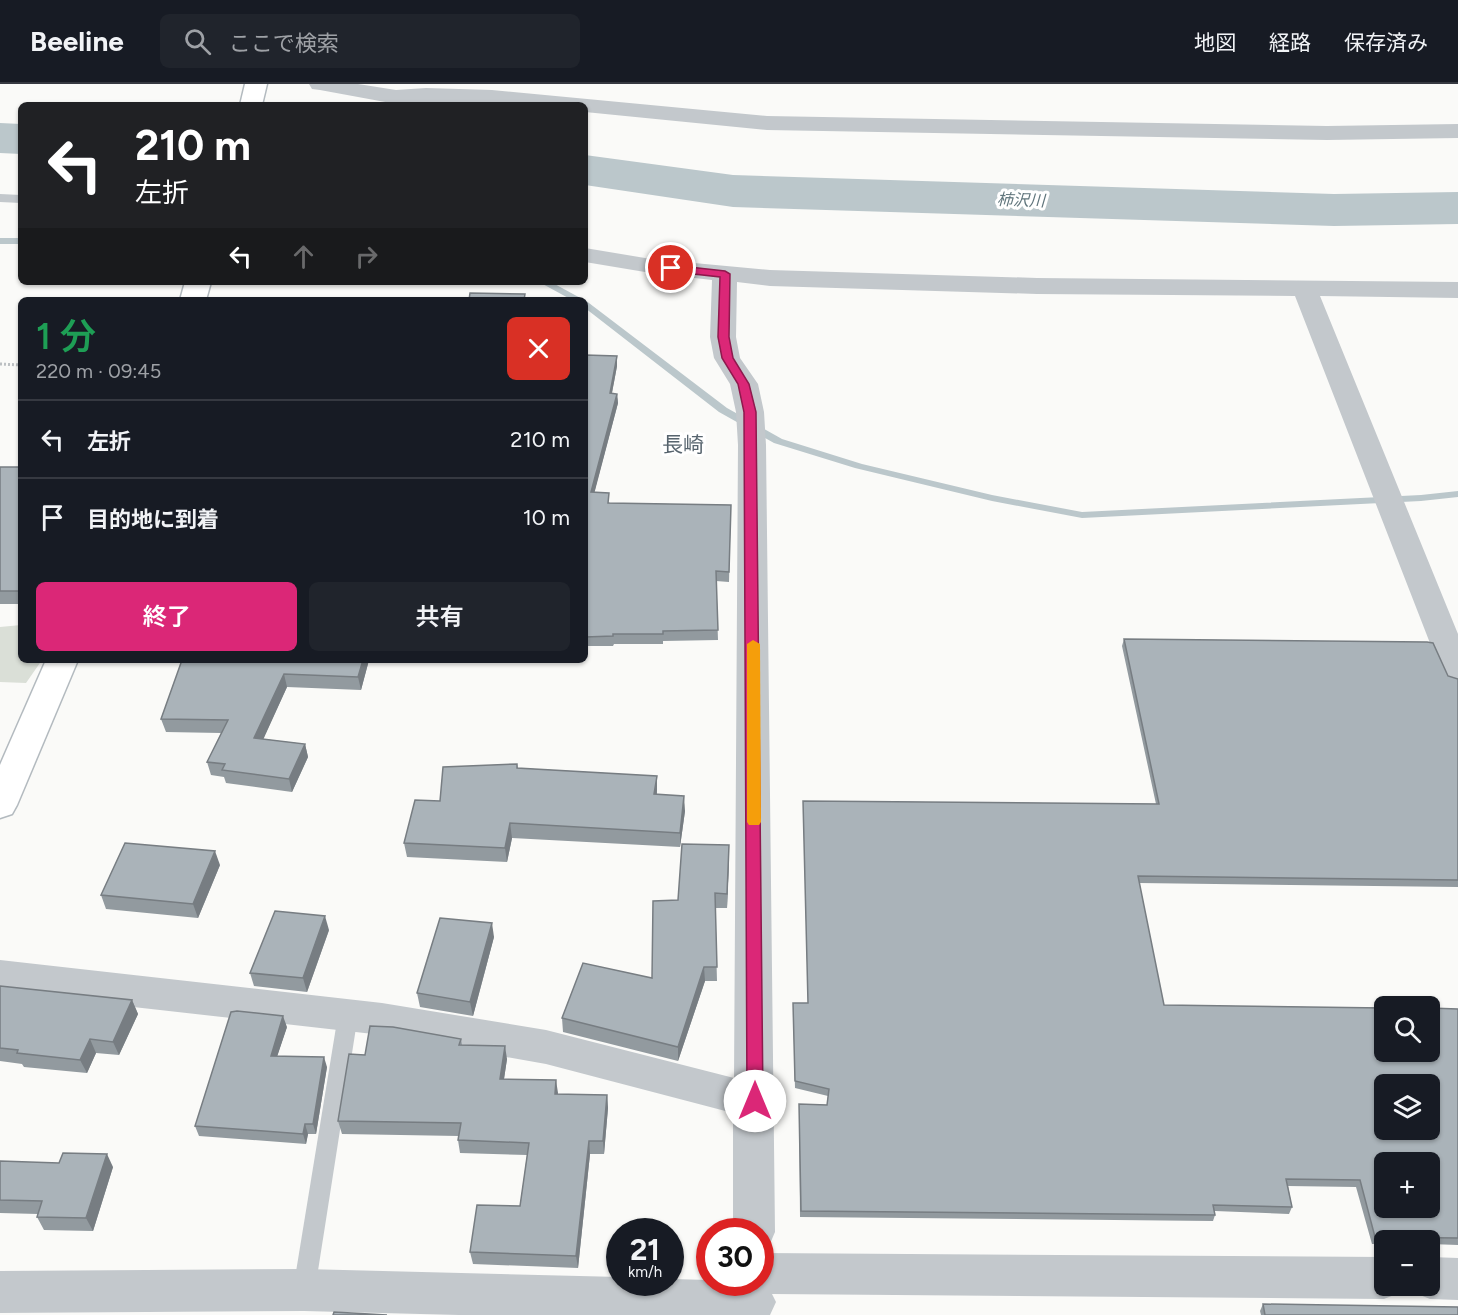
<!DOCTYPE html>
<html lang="ja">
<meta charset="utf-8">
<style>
body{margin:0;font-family:Figtree,"Noto Sans JP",sans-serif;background:#20242c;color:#f1f3f6;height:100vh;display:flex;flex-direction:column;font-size:22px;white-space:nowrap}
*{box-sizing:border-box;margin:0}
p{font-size:20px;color:#9ea1a6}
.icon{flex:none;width:33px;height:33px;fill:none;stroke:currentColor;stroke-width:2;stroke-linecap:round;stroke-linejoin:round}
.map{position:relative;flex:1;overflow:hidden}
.drawer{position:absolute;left:18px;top:213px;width:570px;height:366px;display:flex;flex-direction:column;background:#171b24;border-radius:9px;box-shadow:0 2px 4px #0004}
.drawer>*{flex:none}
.guide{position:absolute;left:18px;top:18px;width:570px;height:183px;border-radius:9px;box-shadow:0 2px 4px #0004;background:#202124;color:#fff;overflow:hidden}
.buttons{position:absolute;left:1374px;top:912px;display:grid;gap:12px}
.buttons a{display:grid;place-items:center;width:66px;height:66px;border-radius:9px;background:#171b24;box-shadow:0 2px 4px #0004;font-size:30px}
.speed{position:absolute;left:606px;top:1134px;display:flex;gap:12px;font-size:30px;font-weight:700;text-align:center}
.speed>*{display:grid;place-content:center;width:78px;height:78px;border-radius:50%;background:#171b24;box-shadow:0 2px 4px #0004;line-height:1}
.speed small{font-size:15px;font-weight:400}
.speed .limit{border:9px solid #d22;background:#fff;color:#111}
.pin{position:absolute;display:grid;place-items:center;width:51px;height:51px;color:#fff;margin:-26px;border:3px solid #fff;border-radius:50%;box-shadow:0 2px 6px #0007}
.me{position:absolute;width:66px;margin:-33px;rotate:0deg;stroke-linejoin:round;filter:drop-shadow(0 0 4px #0008)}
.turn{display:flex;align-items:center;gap:21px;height:126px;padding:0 18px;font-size:27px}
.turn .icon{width:78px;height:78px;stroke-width:2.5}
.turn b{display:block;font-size:42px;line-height:51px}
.lanes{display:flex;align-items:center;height:57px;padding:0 18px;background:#0003;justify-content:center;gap:30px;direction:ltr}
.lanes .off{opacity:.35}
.round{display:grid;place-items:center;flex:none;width:63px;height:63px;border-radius:9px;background:#20242c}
.headline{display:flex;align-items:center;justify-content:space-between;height:102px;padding:0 18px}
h1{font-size:36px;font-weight:600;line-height:45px;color:#1e9e55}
.cta{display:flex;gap:12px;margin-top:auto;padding:12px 18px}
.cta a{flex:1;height:69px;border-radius:9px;background:#db2777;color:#fff;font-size:24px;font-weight:600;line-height:69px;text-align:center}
.cta a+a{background:#20242c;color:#f1f3f6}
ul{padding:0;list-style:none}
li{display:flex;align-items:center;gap:18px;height:78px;padding:0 18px;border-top:2px solid #363941}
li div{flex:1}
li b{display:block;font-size:22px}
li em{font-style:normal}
header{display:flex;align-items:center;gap:36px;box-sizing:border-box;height:84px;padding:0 30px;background:#171b24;border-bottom:2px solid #363941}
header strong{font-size:28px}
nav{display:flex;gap:33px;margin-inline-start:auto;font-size:21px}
.search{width:420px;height:54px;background:#20242c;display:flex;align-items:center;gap:15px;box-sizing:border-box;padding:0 21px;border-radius:9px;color:#9ea1a6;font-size:22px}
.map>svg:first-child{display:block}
.green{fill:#dadfd7}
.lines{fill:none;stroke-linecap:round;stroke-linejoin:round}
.stream{fill:#bbc7cb;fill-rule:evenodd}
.river{fill:#bbc7cb;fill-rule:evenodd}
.secondary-casing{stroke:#b3babf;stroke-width:3}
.path{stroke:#bbbfc2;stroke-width:3;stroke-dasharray:2 2;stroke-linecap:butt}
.lane{fill:#c3c8cc;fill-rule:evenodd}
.street{fill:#c3c8cc;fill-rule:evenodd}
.secondary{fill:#fff;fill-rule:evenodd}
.wall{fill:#929a9f}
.shaded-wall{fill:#777d82}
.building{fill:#aab3b9;stroke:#777d82;stroke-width:1.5;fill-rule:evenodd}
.route{fill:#db2777;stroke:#8e194d;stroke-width:1.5}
.slow{fill:#f59e0b}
.labels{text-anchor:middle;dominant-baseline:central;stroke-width:6;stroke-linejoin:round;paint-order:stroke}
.far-water-label{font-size:16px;font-style:italic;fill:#60757c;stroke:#fff}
.quarter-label{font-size:21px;fill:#57646e;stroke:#fff}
</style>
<header>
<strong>Beeline</strong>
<div class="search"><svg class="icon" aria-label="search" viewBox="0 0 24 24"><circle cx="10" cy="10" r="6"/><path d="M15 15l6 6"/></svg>ここで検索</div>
<nav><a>地図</a><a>経路</a><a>保存済み</a></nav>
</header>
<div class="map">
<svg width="1458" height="1231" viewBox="0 0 1458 1231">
<rect width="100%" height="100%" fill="#fafaf8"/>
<!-- green -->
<polygon class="green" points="21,541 21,576 42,576 26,599 0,598 0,543"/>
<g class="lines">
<!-- stream -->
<g class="stream">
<rect x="0" y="154" width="21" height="6"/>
<polygon points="539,198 551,198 584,216 572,216"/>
<polygon points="585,216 727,324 782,355 862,380 992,411 1082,428 1421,411 1458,407 1458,413 1421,417 1082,434 992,417 855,384 774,359 719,328 585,224"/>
</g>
<!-- river -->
<g class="river">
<polygon points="0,39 21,40 21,70 0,69"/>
<polygon points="585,71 733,91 1334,110 1458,108 1458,140 1334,142 733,123 585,101"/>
</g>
<!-- secondary casing -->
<g class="secondary-casing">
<g id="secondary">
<polygon points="245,0 267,0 262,21 240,21"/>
<polygon points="185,198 211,198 206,216 180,216"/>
<polygon points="46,576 78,576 17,721 12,730 0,734 0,681"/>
</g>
</g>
<!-- path -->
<polyline class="path" points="0,280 21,281"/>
<!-- lane -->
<g class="lane">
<polygon points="0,110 21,111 21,119 0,118"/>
<polygon points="348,923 355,925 358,931 315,1206 312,1213 304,1216 296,1213 293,1206 338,931 341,925"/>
</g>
<!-- street -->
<g class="street">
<polygon points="309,0 358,0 396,6 426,4 492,6 767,32 1327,42 1458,40 1458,54 1327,56 767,46 585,28 585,21 426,18 396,20 320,6 312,5"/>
<polygon points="585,164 651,175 770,186 1037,194 1458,198 1458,214 1320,212 1458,550 1458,601 1447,598 1442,590 1295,212 1037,210 770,202 737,198 736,253 740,274 758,300 764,328 766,361 775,1148 769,1162 760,1165 760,1148 733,1148 733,1029 546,980 382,951 0,908 0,876 382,919 546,946 734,994 738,361 736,328 730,300 714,274 710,253 712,196 651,189 585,178"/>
<polygon points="760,1169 1384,1173 1384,1202 1403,1202 1399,1209 1384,1215 772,1210 776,1218 770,1231 459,1231 304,1227 0,1229 0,1187 304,1185 620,1193 620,1198 670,1198 670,1195 710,1196 710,1198 760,1198"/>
<polygon points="1430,1173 1458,1174 1458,1216 1430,1215 1415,1209 1411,1202 1430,1202"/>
</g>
<!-- secondary -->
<use href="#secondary" class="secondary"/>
</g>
<!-- wall -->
<g class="wall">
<polygon points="585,271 617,282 612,309 617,310 618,319 594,409 610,419 731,421 729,498 716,497 718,556 663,557 663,560 614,560 613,562 585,562"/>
<rect x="0" y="383" width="21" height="137"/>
<polygon points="1124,555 1458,595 1458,803 1139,799 1164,921 1458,925 1458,1161 1430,1160 1430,1156 1384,1156 1384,1160 1372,1160 1356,1103 1288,1102 1292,1123 1289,1130 1215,1127 1215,1131 1213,1137 800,1133 799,1020 827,1021 828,1012 795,1004 793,919 808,919 803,717 1156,720 1122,562"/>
<polygon points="182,576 369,576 361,606 287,603 263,655 305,660 308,673 292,708 226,699 224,693 211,691 207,678 221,649 166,648 161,635"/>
<polygon points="517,680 518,684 657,692 657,711 685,727 680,763 512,754 507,778 407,773 404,759 440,717"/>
<polygon points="729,775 727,824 715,824 717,897 705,897 678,977 563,948 562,934 652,894 678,816"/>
<polygon points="220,781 198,834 106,825 101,811"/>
<polygon points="329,846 307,908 254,902 250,889"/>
<polygon points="494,853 473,932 420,923 417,909"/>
<polygon points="0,902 132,916 138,930 119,971 96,969 87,989 24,983 22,980 0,977"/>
<polygon points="287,943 277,972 327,983 316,1050 308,1050 306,1060 199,1052 195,1042"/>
<polygon points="461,955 462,961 507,975 504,995 558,1010 607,1011 608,1024 604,1070 590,1070 578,1184 473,1180 470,1168 520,1122 527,1071 460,1069 458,1056 459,1052 342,1050 338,1037"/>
<polygon points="0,1077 113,1083 93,1147 44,1146 37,1133 38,1130 0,1129"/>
<polygon points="1263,1220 1458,1231 1261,1231 1260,1227"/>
</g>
<!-- shaded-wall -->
<g class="shaded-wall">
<polygon points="617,272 617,282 610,319 610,309"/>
<polygon points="617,310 618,319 592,418 591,408"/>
<polygon points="363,576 369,576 361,606 358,593"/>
<polygon points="284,590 287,603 258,667 254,654"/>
<polygon points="305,660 308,673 292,708 289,695"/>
<polygon points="657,692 657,706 655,725 654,710"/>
<polygon points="684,712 685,727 680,763 680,749"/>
<polygon points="510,739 512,754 507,778 505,764"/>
<polygon points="729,761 729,775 727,824 727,810"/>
<polygon points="215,767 220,781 198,834 193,820"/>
<polygon points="325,832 329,846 307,908 303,894"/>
<polygon points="492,839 494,853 473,932 470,918"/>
<polygon points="704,883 705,897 678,977 678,963"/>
<polygon points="132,916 138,930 119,971 113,958"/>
<polygon points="283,932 287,943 274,982 271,972"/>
<polygon points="90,955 96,969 87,989 80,976"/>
<polygon points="505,962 507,975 502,1008 500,995"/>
<polygon points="324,973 327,983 316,1050 313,1040"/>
<polygon points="556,996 558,1009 556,1023 555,1010"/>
<polygon points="607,1011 608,1024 604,1070 603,1057"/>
<polygon points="305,1040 308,1050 306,1060 303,1050"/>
<polygon points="589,1057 590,1070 578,1184 576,1172"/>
<polygon points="107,1070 113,1083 93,1147 86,1134"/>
</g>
<!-- building -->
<g class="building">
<polygon points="470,209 525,210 524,216 469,216"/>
<polygon points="585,271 617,272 610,309 617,310 591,408 609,409 608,419 731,421 729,488 716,487 718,546 663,547 663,550 613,550 613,552 585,553"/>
<rect x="0" y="383" width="21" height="124"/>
<path d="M1124,555L1427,558L1433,559L1448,592L1458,595V796L1138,792L1164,921L1384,924V968H1430V924L1458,925V1154L1375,1153L1360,1096L1286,1095L1292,1123L1213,1121L1215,1131L801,1127L799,1020L827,1021L829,1005L795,997L793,919H808L803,717L1159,720ZM1384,1000H1430V1046H1384ZM1384,1078H1430V1124H1384Z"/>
<polygon points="182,576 363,576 358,593 284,590 254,654 305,660 289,695 222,686 225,680 207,678 228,636 161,635"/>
<polygon points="517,680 517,684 657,692 654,710 684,712 680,749 510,739 505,764 404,759 415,716 440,717 443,683"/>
<polygon points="125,759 215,767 193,820 101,811"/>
<polygon points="682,760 729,761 727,810 715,809 717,883 704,883 678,963 562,934 583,879 652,894 653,817 678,816"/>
<polygon points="275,827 325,832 303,894 250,889"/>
<polygon points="440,834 492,839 470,918 417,909"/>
<polygon points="0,902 132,916 113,958 90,955 80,976 17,969 18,966 0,964"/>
<polygon points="237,927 283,932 271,972 324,973 313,1040 305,1040 303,1050 195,1042 231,928"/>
<polygon points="370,942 393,943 461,955 459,961 505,962 500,995 556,996 555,1010 607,1011 603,1057 589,1057 576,1172 470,1168 477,1121 520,1122 529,1059 458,1056 461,1039 338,1037 349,970 365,971"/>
<polygon points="63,1069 107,1070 86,1134 37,1133 42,1117 0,1116 0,1077 59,1079"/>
<polygon points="1263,1220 1458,1223 1458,1231 1265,1231"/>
<polygon points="334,1228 387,1231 333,1231"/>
</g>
<!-- route -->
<polygon class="route" points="671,181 725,187 730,190 729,253 733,274 749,300 756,328 763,1017 761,1022 755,1024 749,1022 747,1017 744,328 738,300 722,274 718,253 720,193 667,187 667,182"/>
<!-- slow -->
<polygon class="slow" points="753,556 760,560 761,738 759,741 749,741 747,738 747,560"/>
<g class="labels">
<!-- far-water labels -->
<g class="far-water-label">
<text transform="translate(1021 116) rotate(2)">柿沢川</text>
</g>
<!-- quarter labels -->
<g class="quarter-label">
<text x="683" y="360">長崎</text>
</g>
</g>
</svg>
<div class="buttons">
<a><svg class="icon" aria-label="search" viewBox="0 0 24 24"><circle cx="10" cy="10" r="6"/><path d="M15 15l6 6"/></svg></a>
<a><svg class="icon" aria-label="layers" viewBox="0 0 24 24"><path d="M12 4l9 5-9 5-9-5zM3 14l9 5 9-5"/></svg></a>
<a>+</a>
<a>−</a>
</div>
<div class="speed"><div>21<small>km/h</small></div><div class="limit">30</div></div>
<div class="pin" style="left:671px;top:184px;background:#d93025"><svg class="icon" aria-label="arrive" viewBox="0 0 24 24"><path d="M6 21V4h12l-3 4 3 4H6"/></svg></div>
<svg class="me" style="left:755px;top:1017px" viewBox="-20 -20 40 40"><circle r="19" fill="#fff"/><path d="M0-13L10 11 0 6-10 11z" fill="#db2777"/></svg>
<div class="guide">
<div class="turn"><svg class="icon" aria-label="left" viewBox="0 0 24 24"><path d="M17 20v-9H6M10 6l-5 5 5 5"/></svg><div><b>210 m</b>左折</div></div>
<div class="lanes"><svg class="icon" aria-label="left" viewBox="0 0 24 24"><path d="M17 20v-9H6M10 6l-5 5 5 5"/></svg><svg class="icon off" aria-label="ahead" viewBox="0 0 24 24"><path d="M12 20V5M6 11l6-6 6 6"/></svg><svg class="icon off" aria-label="right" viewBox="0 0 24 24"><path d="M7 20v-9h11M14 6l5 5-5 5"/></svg></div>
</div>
<section class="drawer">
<div class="headline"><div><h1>1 分</h1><p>220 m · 09:45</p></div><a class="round" style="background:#d93025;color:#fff"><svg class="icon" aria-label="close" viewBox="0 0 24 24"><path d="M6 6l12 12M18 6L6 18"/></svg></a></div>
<ul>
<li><svg class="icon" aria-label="left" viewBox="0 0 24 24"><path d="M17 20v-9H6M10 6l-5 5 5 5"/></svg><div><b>左折</b></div><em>210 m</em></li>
<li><svg class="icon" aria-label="arrive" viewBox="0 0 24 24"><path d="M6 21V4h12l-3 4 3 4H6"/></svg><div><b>目的地に到着</b></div><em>10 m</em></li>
</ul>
<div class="cta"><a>終了</a><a>共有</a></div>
</section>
</div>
